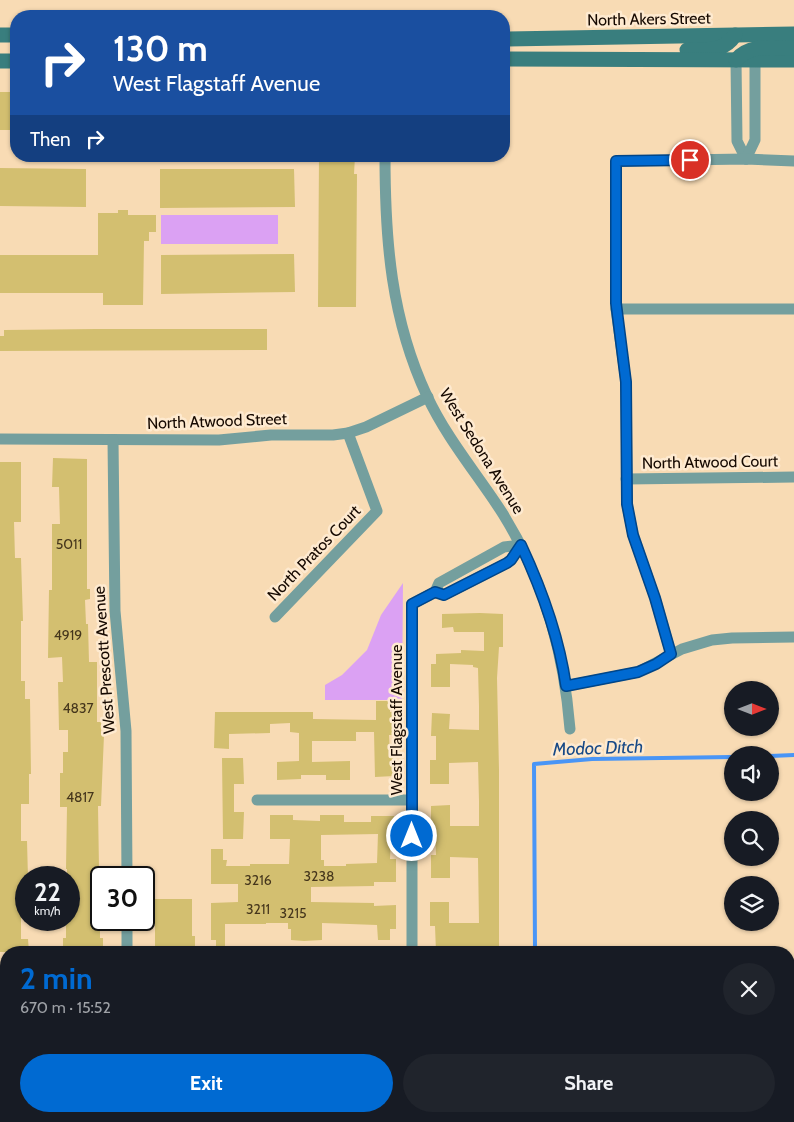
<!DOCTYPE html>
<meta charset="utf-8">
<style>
body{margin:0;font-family:Cabin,sans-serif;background:#20242c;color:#f1f3f6;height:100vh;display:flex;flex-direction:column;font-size:19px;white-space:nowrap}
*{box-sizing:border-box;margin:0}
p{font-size:16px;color:#9ea1a6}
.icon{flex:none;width:28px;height:28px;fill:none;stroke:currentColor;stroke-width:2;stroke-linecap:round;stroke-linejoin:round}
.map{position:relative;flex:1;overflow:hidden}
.drawer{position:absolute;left:0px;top:946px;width:795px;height:176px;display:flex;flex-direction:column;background:#171b24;border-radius:20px 20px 0 0;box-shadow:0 1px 4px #0004}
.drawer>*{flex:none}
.guide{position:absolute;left:10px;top:10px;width:500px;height:152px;border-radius:20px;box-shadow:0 1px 4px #0004;background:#1a4fa0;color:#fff;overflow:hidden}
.needle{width:32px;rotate:90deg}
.buttons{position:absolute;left:724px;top:681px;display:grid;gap:10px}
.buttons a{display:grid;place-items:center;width:55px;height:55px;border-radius:50%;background:#171b24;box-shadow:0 1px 4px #0004;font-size:25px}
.speed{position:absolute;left:15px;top:866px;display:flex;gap:10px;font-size:25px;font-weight:700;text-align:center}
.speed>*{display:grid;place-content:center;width:65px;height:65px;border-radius:50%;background:#171b24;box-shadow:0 1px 4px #0004;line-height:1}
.speed small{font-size:12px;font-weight:400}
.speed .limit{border:2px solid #111;border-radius:8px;background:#fff;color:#111}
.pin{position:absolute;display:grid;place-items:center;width:42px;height:42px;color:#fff;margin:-21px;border:2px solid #fff;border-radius:50%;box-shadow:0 1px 5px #0007}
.me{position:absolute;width:55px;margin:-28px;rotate:0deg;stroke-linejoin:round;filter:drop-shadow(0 0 4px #0008)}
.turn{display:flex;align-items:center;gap:18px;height:105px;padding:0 20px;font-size:22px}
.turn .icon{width:65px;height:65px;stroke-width:2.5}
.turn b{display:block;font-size:35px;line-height:42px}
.then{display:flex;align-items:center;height:48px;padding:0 20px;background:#0003;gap:10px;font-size:19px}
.round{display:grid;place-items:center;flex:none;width:52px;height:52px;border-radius:26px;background:#20242c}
.head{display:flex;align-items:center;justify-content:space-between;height:85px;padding:0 20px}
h1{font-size:30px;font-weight:700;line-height:38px;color:#006ad2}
.action{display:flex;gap:10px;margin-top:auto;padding:10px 20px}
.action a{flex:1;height:58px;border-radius:30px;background:#006ad2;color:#fff;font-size:20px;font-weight:700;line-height:58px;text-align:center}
.action a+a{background:#20242c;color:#f1f3f6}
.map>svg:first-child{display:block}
.green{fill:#dba1f3}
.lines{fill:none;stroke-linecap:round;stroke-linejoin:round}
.stream{stroke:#4995f6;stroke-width:4}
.building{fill:#d3bf70;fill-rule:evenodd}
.street{stroke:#749f9e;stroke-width:11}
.secondary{stroke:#397e7e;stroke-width:15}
.route-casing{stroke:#004588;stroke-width:12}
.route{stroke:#006ad2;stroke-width:9}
.labels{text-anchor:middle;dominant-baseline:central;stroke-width:5;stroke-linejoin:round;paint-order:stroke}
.number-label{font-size:14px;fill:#45361c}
.street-label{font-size:16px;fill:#160900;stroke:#feead0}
.water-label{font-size:18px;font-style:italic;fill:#174986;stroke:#feead0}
</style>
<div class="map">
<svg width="794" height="1122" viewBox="0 0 794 1122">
<rect width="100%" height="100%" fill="#f8dbb4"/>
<!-- green -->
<g class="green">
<rect x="161" y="215" width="117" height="29"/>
<polygon points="403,583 402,700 325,700 325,685 342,675 367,650 381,615"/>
</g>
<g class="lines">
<!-- stream -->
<g class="stream">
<polyline points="770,756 794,755"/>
<polyline points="535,952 534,764 592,759 732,757"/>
<polyline points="536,1116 536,1122"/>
</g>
</g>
<!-- building -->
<g class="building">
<rect x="0" y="92" width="16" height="38"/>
<polygon points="319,156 355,156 354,174 357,174 356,307 318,307"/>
<polygon points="0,168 86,169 86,207 0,206"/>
<polygon points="160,169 294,169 295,207 160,208"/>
<polygon points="118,210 128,210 128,215 156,215 156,232 149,232 149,241 144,241 143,305 103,305 103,293 0,293 0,255 98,255 98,213 118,213"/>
<polygon points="294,254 295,292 161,294 161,255"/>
<polygon points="96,329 267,329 267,350 0,351 0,336 4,336 4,330"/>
<polygon points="53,458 87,459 87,589 90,589 90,599 85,600 86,624 88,624 89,662 97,662 97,722 101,722 101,735 104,735 101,806 98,806 99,869 98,869 98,889 100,889 100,938 103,938 103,952 63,952 63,938 66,938 66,920 69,920 69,878 67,878 67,869 66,869 67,807 60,807 60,773 63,773 63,752 68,752 68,730 59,730 58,682 63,682 62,657 48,658 49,590 52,590 52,524 60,524 59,487 52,487"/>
<polygon points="0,462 21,462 21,522 14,522 15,558 21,558 23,621 21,621 21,681 25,681 25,699 30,699 31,774 29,774 29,804 21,804 21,841 27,841 28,878 26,878 26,901 21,902 21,939 28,939 29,952 0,952"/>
<polygon points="480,613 503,614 503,647 499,647 497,678 499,770 499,952 436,952 435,926 430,926 430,902 449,902 449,923 479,923 478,858 450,857 450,878 431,878 431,855 436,855 435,829 431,829 431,806 450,805 450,826 479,826 479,801 478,762 449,763 449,784 430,784 430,760 436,760 436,736 431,736 432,713 450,714 449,729 479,730 479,706 478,668 473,667 473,665 450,664 450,687 431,687 431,664 436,664 436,654 461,653 461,650 484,651 484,632 454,632 453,627 442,628 442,614"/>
<polygon points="376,701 390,701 390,712 395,712 395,735 389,735 390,754 393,754 394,776 375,777 374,732 356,732 356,741 312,741 312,762 350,761 350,780 326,780 326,775 301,775 301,779 277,780 277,762 299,761 299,733 290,732 290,723 270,724 270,733 229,734 229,749 214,748 215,712 313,712 313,719 376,720"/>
<polygon points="222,758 243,758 244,784 234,784 234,812 244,812 243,839 223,839"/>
<path d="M270,815H293V820L320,821V815H344V822H371V816H394V835H391L390,859H396V882H374V886L311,887V902L374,903V906L396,905V929H390V940H378L377,925L322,923V940L304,941L291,940V929H288V923H266V924H225V952H216V940H211V903L238,902V884H211V849H223V860H227L226,866H250V864H289L290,839H270ZM378,834L377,863L346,864V866H324V860H321V835Z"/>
<polygon points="151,899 192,899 192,936 195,936 195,952 155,952 155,910 151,910"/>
</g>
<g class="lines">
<!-- street -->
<g class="street">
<polyline points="736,60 737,141 746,159"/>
<path d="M385,156C385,241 391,319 427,396C447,439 478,475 503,514C544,580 564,653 570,729"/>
<polyline points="746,159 755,140 755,60"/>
<polyline points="616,309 794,309"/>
<polyline points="0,439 219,440 271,435 333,435 348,433 366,427 428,397"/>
<polyline points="113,440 115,611 126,731 127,878"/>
<polyline points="626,479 794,477"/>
<polyline points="435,592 444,595 507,563 511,560 521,545"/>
<polyline points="275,617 377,511 348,433"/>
<polyline points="671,654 655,598 633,535 627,504 626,382 616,309 616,161 746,159 794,161"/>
<polyline points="566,686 638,672 682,649 712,640 732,638 794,637"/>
<polyline points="257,800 412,800"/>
<polyline points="127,952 127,920"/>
<polyline points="412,952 412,604 435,592 439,583 504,547 521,545"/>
<polyline points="0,993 6,993"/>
<polyline points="127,1116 127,1122"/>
<polyline points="412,1116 412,1122"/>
</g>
<!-- secondary -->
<g class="secondary">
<polyline points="0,35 16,35"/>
<polyline points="504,39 794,34"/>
<path d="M687,50C707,49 723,53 735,35"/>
<polyline points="504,59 794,60"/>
<path d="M736,60C750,43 774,48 794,48"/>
<polyline points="0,61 16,61"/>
</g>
</g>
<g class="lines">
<!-- route casing -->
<g class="route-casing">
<path id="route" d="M412,836V604L435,592L444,595L507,563L511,560L521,545C542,590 559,636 566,686L638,672L656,664L671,654L655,598L633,535L627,504L626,382L616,303V161L690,160"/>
</g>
<!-- route -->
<use href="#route" class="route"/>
</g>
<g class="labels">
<!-- number labels -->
<g class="number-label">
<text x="69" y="544">5011</text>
<text x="68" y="635">4919</text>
<text x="78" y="708">4837</text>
<text x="80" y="797">4817</text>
<text x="319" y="876">3238</text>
<text x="258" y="880">3216</text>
<text x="258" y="909">3211</text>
<text x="293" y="913">3215</text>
</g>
<!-- street labels -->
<g class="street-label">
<text transform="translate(649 19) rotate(-1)">North Akers Street</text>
<text transform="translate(217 421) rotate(-2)">North Atwood Street</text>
<text transform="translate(482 451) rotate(58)">West Sedona Avenue</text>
<text transform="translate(710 462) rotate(-1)">North Atwood Court</text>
<text transform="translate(314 553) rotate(-46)">North Pratos Court</text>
<text transform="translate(104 660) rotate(-94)">West Prescott Avenue</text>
<text transform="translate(396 720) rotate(-90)">West Flagstaff Avenue</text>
</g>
<!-- water labels -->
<g class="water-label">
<text transform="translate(598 748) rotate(-2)">Modoc Ditch</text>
</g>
</g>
</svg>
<div class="buttons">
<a><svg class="needle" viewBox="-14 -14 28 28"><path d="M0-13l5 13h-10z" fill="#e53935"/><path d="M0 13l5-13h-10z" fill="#9ea1a6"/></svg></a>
<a><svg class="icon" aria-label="sound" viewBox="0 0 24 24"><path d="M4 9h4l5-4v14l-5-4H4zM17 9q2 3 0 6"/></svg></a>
<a><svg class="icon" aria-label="search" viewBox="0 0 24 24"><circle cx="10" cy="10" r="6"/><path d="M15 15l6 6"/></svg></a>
<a><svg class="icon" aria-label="layers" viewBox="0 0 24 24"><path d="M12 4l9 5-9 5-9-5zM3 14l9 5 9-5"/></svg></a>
</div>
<div class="speed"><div>22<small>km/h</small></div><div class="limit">30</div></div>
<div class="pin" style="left:690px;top:160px;background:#d93025"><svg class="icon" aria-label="arrive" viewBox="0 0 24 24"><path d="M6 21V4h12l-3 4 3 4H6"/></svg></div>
<svg class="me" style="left:412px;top:836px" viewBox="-20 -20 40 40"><circle r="17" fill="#006ad2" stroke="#fff" stroke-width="3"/><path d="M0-11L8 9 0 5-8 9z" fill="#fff"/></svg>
<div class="guide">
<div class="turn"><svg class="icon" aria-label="right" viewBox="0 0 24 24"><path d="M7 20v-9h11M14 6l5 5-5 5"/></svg><div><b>130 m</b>West Flagstaff Avenue</div></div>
<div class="then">Then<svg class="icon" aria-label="right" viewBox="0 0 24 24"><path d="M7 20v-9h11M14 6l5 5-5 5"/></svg></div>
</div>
<section class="drawer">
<div class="head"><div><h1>2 min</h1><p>670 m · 15:52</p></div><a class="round"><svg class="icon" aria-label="close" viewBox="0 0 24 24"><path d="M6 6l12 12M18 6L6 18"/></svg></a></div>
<div class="action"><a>Exit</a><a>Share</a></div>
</section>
</div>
